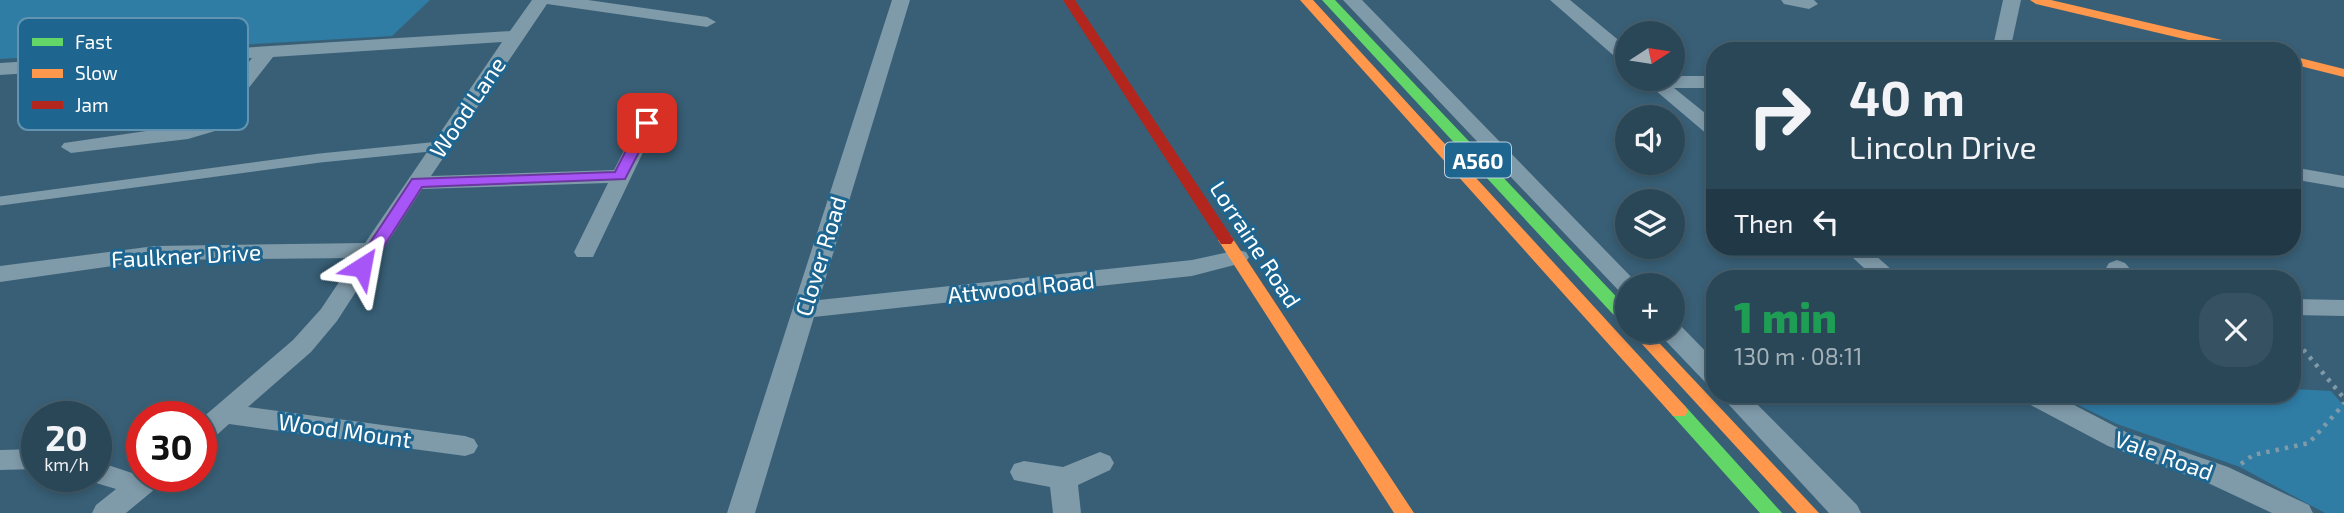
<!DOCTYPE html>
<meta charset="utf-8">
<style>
body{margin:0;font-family:"Exo 2",sans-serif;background:#365161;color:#f1f3f6;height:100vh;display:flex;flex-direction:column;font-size:26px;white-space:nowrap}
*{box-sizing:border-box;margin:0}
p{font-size:23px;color:#a5b2ba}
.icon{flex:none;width:38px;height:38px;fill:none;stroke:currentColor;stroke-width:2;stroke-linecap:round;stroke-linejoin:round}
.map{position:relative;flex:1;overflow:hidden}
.sheet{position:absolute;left:1706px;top:270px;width:595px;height:133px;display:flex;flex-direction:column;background:#2a4758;border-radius:28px;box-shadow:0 4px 10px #0003,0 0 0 2px #465f6e}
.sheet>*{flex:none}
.guide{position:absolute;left:1706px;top:42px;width:595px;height:214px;border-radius:28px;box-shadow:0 4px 10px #0003,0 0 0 2px #465f6e;background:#2a4758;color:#f1f3f6;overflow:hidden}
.needle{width:46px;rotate:78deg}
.fabs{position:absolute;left:1615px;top:21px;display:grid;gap:14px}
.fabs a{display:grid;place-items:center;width:70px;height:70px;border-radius:50%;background:#2a4758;box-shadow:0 4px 10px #0003,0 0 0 2px #465f6e;font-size:35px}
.speed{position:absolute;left:21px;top:401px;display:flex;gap:14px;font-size:35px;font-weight:700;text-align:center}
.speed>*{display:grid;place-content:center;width:91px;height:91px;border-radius:50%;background:#2a4758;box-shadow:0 4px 10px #0003,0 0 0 2px #465f6e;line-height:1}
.speed small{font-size:18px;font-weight:400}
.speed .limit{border:10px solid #d22;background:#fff;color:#111}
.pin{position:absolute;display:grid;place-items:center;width:60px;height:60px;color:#fff;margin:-30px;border-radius:14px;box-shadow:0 4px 10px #0006}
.me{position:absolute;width:77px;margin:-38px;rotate:34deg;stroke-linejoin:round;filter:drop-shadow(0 0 5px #0008)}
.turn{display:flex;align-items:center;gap:24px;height:147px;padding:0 28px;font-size:32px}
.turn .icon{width:91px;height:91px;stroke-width:2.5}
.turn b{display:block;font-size:49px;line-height:60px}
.then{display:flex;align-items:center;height:66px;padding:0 28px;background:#0003;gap:14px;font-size:26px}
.round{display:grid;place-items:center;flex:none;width:74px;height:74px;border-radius:28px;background:#365161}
.headline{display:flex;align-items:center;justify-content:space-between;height:119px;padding:0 28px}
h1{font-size:42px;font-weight:800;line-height:52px;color:#1e9e55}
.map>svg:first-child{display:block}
.green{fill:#2f7ca5}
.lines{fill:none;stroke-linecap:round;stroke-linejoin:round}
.path{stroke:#7f9aa9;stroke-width:4.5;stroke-dasharray:3.5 6;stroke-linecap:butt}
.lane{stroke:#7f9aa9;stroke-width:9}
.street{fill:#7f9aa9;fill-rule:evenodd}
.fast{fill:#63d668;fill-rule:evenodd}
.slow{fill:#ff974d;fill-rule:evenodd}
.jam{fill:#b3261e;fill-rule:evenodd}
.route{fill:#a855f7;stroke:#6d37a1;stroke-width:2}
.labels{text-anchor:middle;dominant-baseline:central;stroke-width:6;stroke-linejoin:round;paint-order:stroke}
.shield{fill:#1e6690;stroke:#bcd1de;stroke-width:2}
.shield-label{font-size:21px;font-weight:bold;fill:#fff}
.street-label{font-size:23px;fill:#fff;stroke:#1e6690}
.key{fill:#1e6690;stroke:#6294b1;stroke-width:2}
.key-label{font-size:19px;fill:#fff}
</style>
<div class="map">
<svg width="2344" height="513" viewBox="0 0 2344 513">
<rect width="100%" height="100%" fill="#385f76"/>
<!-- green -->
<g class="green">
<polygon points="0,0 430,0 392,36 0,59"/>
<polygon points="2293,389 2331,391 2344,406 2344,513 2325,513 2240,467 2117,424 2056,394 2292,394"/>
</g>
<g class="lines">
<!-- path -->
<polyline class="path" points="2241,464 2253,455 2309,443 2344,404 2343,397 2292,336"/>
<!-- lane -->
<polyline class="lane" points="0,201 320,158 440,146"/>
<!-- street -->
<g class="street">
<polygon points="532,0 588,0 707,17 716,22 707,27 547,4 431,176 614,170 640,119 654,119 657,123 593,257 577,257 574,252 608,183 422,189 337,321 311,352 248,407 465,436 474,439 478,446 474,453 465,456 229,424 210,441 201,444 201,419 293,340 321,309 355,258 155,260 0,282 0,266 155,246 365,243 502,42 273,57 215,131 188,139 71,153 61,147 64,143 201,123 252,58 0,75 0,63 510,31"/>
<polygon points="892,0 910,0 819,300 1192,260 1238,250 1246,252 1249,257 1246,262 1192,276 814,317 755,513 727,513"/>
<polygon points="1343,0 1362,0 1639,285 1628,285 1628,294 1620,292"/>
<polygon points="1550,0 1570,0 1628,48 1628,63 1621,62"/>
<polygon points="1781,0 1814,0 1818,4 1809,9 1784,4"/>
<polygon points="2003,0 2021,0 2010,51 1992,51"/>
<polygon points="1673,76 1715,76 1715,88 1674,88 1715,121 1715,137 1708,135 1642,79 1673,79"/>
<polygon points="2292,167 2344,176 2344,188 2292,179"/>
<polygon points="1841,247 1866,247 1901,278 1875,278"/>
<polygon points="2117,260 2125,263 2138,278 2114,278 2106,268 2109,263"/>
<polygon points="2292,299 2344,300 2344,316 2292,315"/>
<polygon points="1673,323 1680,325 1715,361 1715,386 1706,383 1662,337 1659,331 1673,331"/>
<polygon points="1719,394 1747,394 1857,505 1861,513 1829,513"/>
<polygon points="2019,394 2053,394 2126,432 2228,467 2309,505 2313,513 2272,513 2208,483 2108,446 2023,401"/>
<polygon points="37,449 37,469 0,470 0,450"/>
<polygon points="1100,452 1110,456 1114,463 1110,470 1078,485 1081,513 1053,513 1050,487 1014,480 1010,472 1014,464 1024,461 1063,467"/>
<polygon points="96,461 135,474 142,468 142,476 165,476 161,484 126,513 92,513 96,505 116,489 86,480 85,476 96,476"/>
</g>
<!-- fast -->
<g class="fast">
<polygon points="1322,0 1335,0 1628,309 1628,326 1622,324"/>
<polygon points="1679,404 1685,406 1782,513 1760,513 1673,416 1670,411 1673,406"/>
</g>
<!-- slow -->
<g class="slow">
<polygon points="1300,0 1313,0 1685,406 1688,411 1685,416 1673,416"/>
<polygon points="2030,0 2051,0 2252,47 2258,51 2235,51 2036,4"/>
<polygon points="2292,56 2344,69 2344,77 2292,64"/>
<polygon points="1226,235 1231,236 1414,513 1394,513 1218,240"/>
<polygon points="1630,331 1648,331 1819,513 1797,513"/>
</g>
<!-- jam -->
<polygon class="jam" points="1063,0 1075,0 1231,236 1234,240 1231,244 1221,244"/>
</g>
<!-- route -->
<polygon class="route" points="647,118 654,123 625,179 422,187 368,271 357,271 354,267 412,179 615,172 640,123"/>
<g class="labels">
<!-- shield labels -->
<rect class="shield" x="1445" y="142.5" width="66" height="35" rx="5"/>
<g class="shield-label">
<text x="1478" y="160">A560</text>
</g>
<!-- street labels -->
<g class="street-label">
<text transform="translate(467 107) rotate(-56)">Wood Lane</text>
<text transform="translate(1256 244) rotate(57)">Lorraine Road</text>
<text transform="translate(186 255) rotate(-3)">Faulkner Drive</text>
<text transform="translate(820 256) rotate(-73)">Clover Road</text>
<text transform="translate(1021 287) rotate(-6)">Attwood Road</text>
<text transform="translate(345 430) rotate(8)">Wood Mount</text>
<text transform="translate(2164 455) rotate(20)">Vale Road</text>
</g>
</g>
<!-- legend -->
<rect x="18" y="18" width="230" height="112" rx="10" class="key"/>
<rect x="32" y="38" width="31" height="8" fill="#63d668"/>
<rect x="32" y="69" width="31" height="9" fill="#ff974d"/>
<rect x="32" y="101" width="31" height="8" fill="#b3261e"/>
<g class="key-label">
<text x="75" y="49">Fast</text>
<text x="75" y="80">Slow</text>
<text x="75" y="112">Jam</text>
</g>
</svg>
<div class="fabs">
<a><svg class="needle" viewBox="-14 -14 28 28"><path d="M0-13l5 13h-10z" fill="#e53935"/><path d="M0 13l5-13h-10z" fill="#a5b2ba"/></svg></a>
<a><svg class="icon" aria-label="sound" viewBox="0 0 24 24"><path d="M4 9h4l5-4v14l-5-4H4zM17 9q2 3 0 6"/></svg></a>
<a><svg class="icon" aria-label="layers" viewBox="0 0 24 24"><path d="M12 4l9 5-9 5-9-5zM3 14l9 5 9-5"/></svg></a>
<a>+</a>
</div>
<div class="speed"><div>20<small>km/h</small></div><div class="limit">30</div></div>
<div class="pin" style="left:647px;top:123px;background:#d93025"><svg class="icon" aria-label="arrive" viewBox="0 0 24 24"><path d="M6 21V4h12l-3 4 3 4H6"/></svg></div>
<svg class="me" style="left:362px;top:267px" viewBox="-20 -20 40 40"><path d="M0-17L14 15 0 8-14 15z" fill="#a855f7" stroke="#fff" stroke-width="4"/></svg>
<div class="guide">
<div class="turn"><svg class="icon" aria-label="right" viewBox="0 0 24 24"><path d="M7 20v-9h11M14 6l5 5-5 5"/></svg><div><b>40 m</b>Lincoln Drive</div></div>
<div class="then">Then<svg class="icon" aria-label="left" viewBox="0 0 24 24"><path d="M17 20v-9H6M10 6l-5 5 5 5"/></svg></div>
</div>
<section class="sheet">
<div class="headline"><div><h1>1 min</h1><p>130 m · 08:11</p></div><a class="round"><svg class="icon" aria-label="close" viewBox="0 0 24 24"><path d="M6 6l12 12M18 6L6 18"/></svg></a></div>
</section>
</div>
